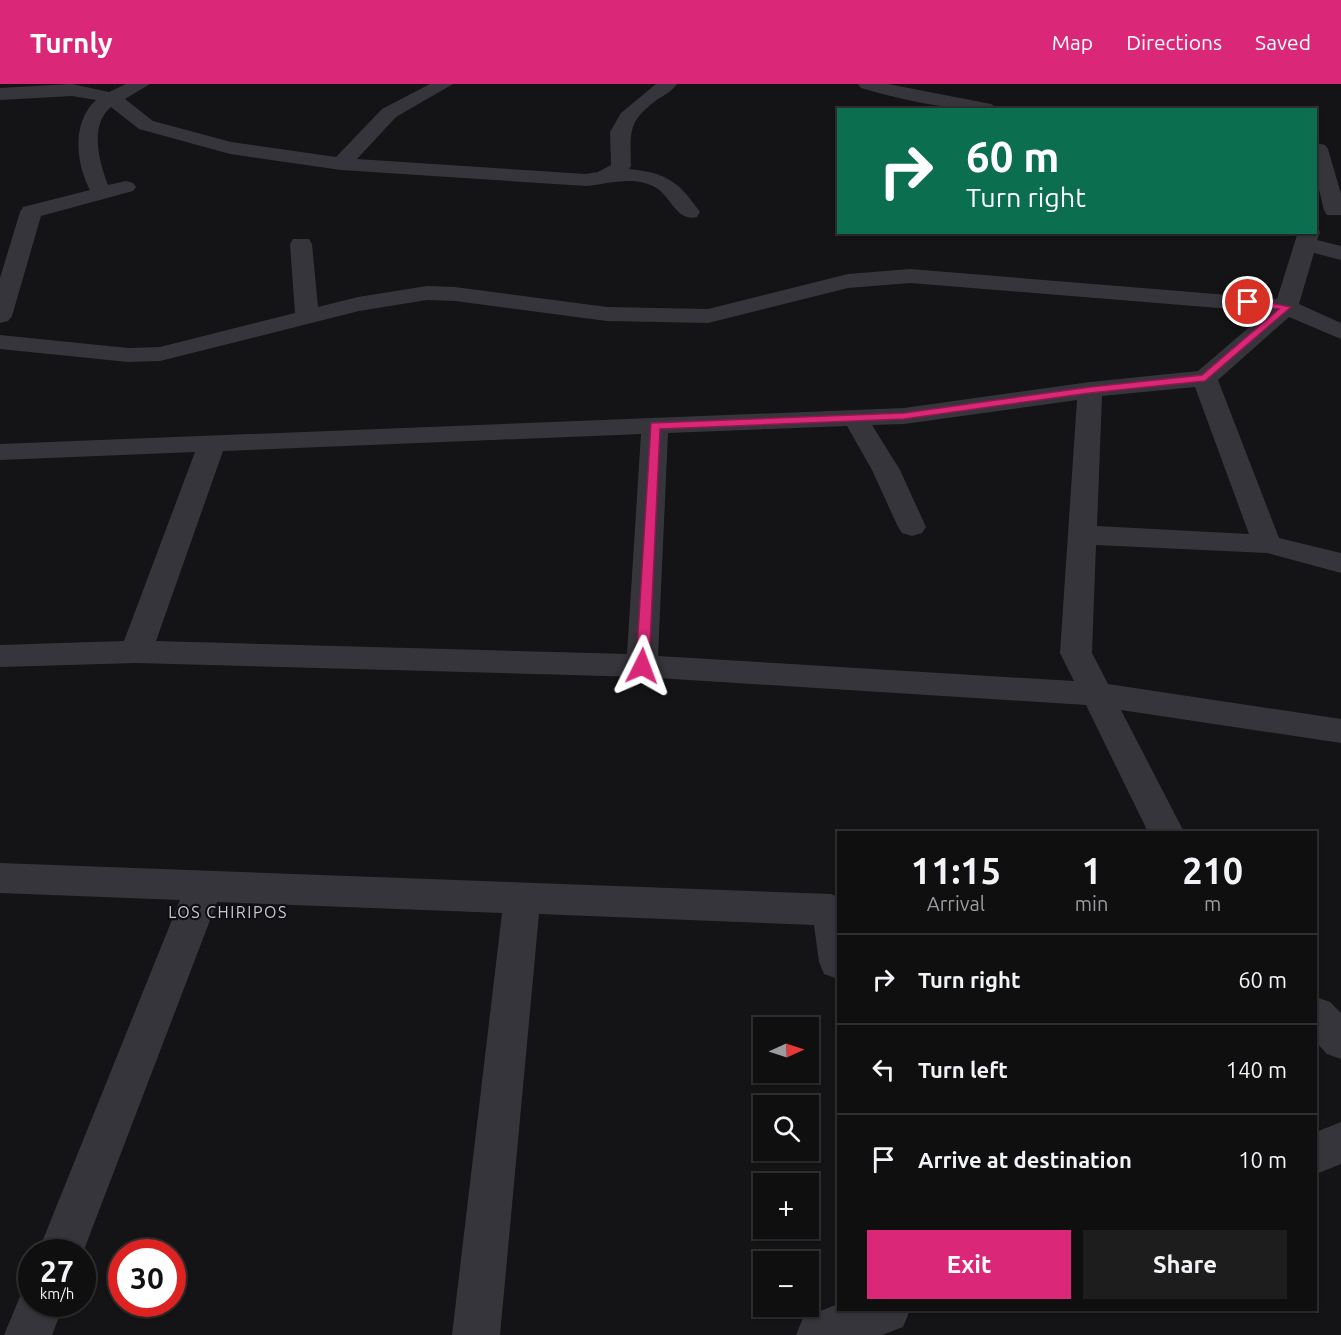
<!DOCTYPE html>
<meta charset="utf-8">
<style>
body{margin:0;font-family:Ubuntu,sans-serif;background:#1d1d1e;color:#f1f3f6;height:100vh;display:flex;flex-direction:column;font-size:22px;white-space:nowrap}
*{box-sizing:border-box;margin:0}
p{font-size:20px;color:#9b9c9f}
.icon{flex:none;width:33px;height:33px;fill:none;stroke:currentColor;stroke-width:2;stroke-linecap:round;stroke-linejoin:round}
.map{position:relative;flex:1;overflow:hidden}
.drawer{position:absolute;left:837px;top:747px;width:480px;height:480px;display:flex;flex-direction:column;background:#0f0f10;border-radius:0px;box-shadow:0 2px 4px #0004,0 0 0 2px #2f2f30}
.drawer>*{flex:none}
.banner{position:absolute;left:837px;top:24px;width:480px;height:126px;border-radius:0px;box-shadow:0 2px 4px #0004,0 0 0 2px #2f2f30;background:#0b6e4f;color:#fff;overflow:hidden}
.needle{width:39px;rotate:87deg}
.fabs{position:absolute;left:753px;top:933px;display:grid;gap:12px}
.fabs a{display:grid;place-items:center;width:66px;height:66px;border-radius:0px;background:#0f0f10;box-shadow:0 2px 4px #0004,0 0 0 2px #2f2f30;font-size:30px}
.speed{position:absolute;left:18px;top:1155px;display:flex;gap:12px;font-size:30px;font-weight:700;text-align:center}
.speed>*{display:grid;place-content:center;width:78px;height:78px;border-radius:50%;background:#0f0f10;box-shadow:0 2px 4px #0004,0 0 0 2px #2f2f30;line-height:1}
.speed small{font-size:15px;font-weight:400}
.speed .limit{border:9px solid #d22;background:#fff;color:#111}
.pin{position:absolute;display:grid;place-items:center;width:51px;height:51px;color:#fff;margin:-26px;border:3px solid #fff;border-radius:50%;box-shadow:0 2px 6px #0007}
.me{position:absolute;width:66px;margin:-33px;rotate:3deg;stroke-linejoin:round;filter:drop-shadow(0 0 4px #0008)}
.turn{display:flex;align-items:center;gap:21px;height:126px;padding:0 30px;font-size:27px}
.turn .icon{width:78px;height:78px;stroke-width:2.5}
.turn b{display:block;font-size:42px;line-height:51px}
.eta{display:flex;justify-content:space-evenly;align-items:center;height:102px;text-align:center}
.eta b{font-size:36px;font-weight:600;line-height:42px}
.primary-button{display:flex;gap:12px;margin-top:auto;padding:12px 30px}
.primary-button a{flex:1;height:69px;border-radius:0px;background:#db2777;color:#fff;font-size:24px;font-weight:600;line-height:69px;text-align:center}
.primary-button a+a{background:#1d1d1e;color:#f1f3f6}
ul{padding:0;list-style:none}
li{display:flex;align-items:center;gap:18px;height:90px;padding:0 30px;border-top:2px solid #2f2f30}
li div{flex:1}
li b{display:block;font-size:22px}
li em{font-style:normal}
header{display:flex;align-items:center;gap:36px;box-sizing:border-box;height:84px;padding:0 30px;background:#db2777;color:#fff}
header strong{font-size:28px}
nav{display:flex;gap:33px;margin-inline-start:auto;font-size:21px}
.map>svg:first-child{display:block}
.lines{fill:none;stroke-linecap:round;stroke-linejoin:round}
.minor{fill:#35353b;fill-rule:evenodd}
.route{fill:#db2777;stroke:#8e194d;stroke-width:1.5}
.labels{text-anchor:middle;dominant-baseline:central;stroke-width:4.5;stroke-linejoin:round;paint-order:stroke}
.neighbourhood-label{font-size:16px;letter-spacing:1.5px;fill:#c6c7d3;stroke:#0f0f11}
</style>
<header>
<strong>Turnly</strong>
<nav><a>Map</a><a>Directions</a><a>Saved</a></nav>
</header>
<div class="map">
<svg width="1341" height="1251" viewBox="0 0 1341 1251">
<rect width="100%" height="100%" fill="#141416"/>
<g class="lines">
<!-- minor -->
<g class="minor">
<path d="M72,0L109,8L126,0H150L125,15L153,37L231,58L336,73L382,25L430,0H453L396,33L357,75L586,90L598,88L611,81L610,48L621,29L656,0H677C672,7 665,11 658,15C628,37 630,47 631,82L629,85C667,89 678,97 700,128L697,133C676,138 671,112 655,103C633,91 608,100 586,102L341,86L230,70L139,45L111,23C89,41 99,78 108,101L126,97L133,99L136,103L133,107L41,132L12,232L8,237L0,239V194L20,128L23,123L90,106C76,79 71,39 96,16L72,12L0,16V4Z"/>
<path d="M858,0H888L991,20L1000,26C948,26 910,18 861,4Z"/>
<polygon points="1316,59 1325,61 1328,65 1341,110 1341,131 1327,131 1324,126 1316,93"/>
<path d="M1316,143L1320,148L1317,156L1341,162V176L1314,169L1299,220L1341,239V255L1289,233L1218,296L1279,454L1341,469V489L1267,469L1096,461L1092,569L1108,600L1341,635V659L1121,626L1184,748H1148L1086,621L642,593L136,579L0,583V561L124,557L195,368L0,376V360L904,324L1090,298L1198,287L1267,228L910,199L848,204L708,239L607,237L455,217L427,216L359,227L160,277L128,278L0,265V251L128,264L160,263L295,229L290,160L293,155H309L312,160L318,223L358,213L427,202L455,203L607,223L708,225L848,190L910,185L1277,215L1298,148H1316ZM1195,303L1249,450L1097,442L1102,312ZM1077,316L1060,569L1074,597L658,572L668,349L847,342L872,386L898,443L902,449L912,452L922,449L926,443L900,386L872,341L904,340ZM641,350L627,570L156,557L223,367Z"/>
<polygon points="0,779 831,810 838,813 838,895 824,890 819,878 814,841 539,830 500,1251 452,1251 502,829 217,818 82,1171 82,1168 38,1168 180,816 0,809"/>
<polygon points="1316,913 1330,918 1341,929 1341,975 1327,970 1316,958"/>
<polygon points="1341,1038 1341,1080 1316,1090 1316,1048"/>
<polygon points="32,1200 32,1220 64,1220 52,1251 4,1251 24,1203"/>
<polygon points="838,1220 838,1226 910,1226 903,1243 882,1251 796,1251 803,1234"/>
</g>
</g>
<!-- route -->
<polygon class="route" points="1248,215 1291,223 1205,297 1090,309 904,335 660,345 649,582 647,586 638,586 636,582 651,339 904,329 1090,303 1202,291 1279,225 1245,220 1245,216"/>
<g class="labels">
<!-- neighbourhood labels -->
<g class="neighbourhood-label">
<text x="228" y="828">LOS CHIRIPOS</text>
</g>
</g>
</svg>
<div class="fabs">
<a><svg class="needle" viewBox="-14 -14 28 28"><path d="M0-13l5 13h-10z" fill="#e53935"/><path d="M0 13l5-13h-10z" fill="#9b9c9f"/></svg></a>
<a><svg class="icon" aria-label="search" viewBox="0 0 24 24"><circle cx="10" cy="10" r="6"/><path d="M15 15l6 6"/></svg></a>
<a>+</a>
<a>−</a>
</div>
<div class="speed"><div>27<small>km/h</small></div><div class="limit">30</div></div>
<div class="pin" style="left:1248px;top:218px;background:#d93025"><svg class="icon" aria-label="arrive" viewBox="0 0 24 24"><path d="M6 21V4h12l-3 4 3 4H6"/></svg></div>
<svg class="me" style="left:642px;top:582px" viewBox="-20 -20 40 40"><path d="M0-17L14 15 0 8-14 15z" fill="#db2777" stroke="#fff" stroke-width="4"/></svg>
<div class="banner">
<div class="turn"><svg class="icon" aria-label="right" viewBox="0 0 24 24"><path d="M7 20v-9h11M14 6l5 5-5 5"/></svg><div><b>60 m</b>Turn right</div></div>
</div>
<section class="drawer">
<div class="eta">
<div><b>11:15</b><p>Arrival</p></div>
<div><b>1</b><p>min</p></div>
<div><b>210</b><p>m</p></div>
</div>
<ul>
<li><svg class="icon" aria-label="right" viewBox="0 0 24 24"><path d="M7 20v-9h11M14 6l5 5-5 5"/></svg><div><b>Turn right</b></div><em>60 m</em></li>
<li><svg class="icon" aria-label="left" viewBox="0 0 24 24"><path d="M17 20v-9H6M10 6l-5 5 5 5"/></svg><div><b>Turn left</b></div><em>140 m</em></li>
<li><svg class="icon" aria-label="arrive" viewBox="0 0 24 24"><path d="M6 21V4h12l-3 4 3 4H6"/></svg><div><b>Arrive at destination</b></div><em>10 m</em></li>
</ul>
<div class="primary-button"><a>Exit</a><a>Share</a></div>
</section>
</div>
